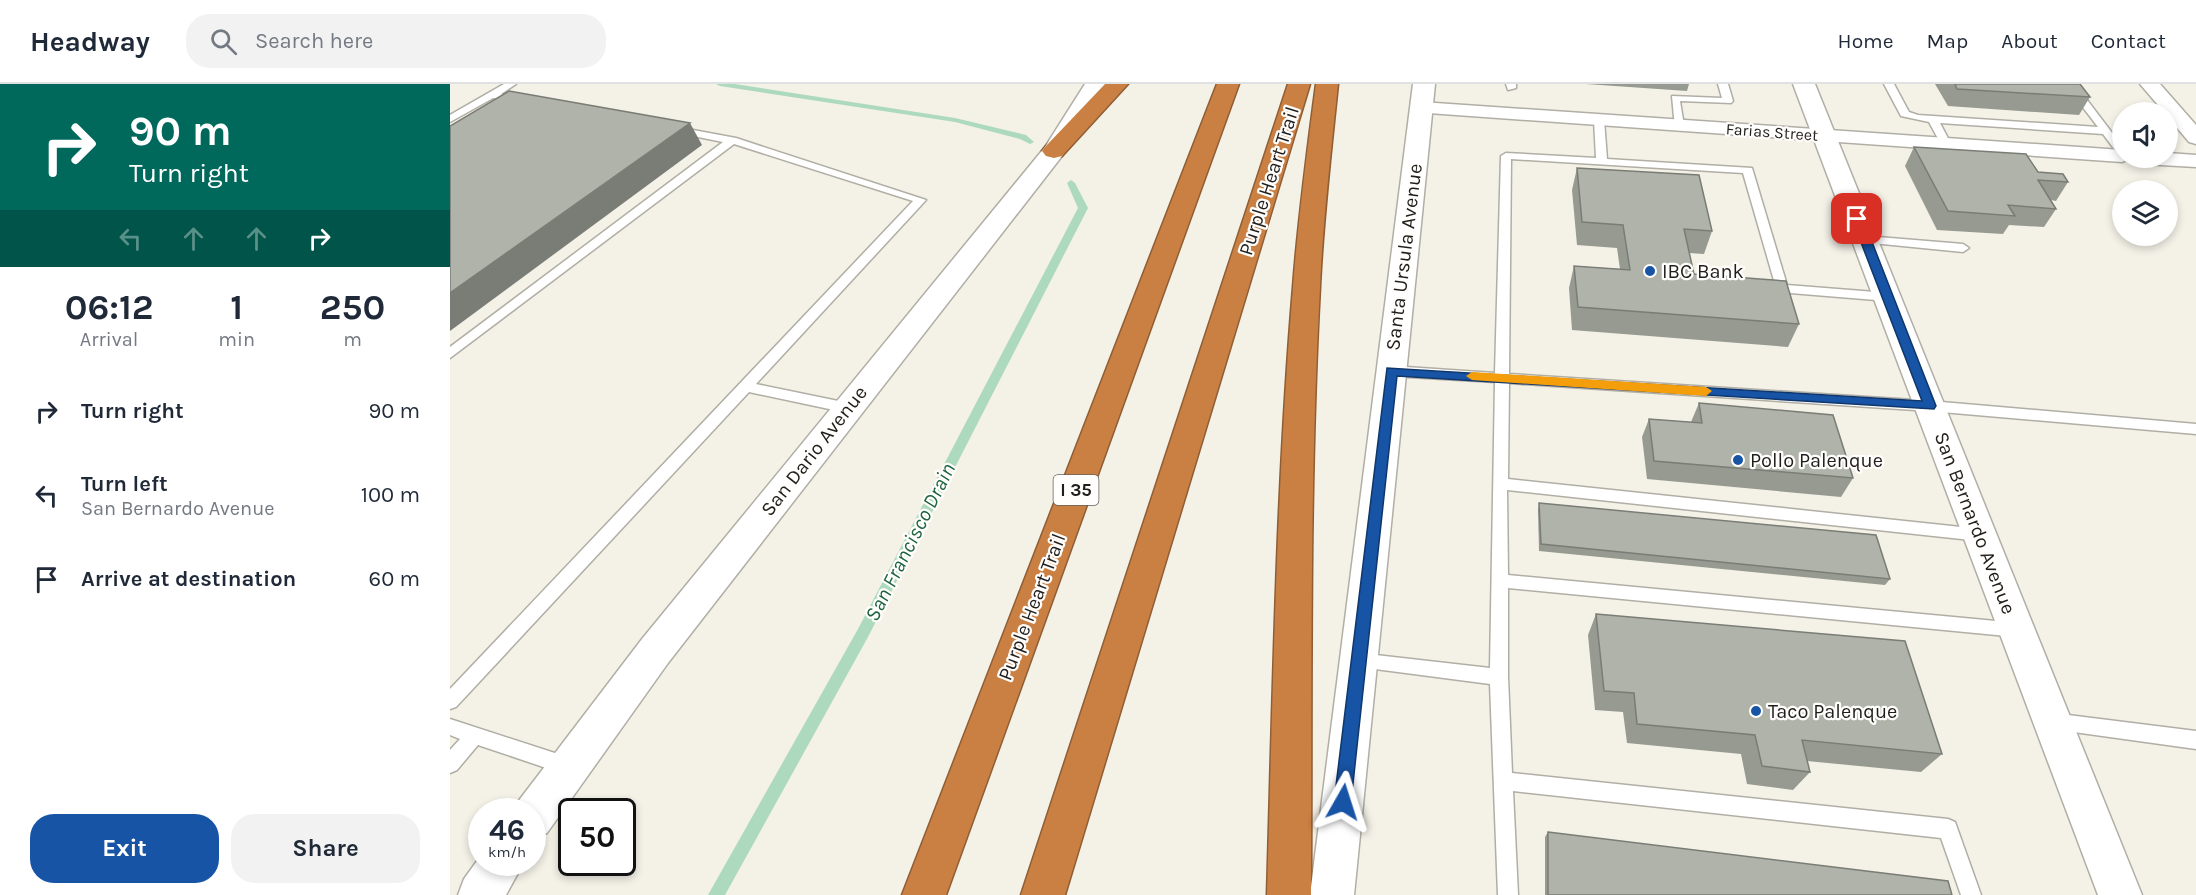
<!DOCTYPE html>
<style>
body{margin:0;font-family:Karla,sans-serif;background:#f2f2f3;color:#1f2937;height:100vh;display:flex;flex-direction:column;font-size:22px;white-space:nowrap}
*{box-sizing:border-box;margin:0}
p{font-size:20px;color:#747a83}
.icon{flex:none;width:33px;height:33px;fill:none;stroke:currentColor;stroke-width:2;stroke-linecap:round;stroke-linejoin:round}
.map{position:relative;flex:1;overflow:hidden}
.side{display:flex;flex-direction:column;background:#fff;width:450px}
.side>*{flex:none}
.banner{background:#00695c;color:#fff;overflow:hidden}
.buttons{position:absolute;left:1662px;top:18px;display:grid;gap:12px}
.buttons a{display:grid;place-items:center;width:66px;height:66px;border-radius:50%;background:#fff;box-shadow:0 3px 9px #0003;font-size:30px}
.speed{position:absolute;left:18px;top:714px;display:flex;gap:12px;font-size:30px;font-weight:700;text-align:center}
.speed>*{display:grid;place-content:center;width:78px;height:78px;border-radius:50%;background:#fff;box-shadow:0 3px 9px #0003;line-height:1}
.speed small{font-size:15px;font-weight:400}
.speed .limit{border:3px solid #111;border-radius:9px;background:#fff;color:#111}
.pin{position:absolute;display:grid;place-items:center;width:51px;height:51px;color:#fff;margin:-26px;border-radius:12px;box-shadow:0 3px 9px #0006}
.me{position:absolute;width:66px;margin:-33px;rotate:6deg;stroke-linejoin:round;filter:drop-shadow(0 0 4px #0008)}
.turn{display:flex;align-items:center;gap:21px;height:126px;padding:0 30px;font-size:27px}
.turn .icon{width:78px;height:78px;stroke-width:2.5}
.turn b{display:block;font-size:42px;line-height:51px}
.lanes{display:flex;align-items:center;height:57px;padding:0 30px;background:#0003;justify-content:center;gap:30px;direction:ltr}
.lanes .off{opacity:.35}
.eta{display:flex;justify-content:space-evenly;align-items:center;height:102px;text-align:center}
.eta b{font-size:36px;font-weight:700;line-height:42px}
.action{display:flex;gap:12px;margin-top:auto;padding:12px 30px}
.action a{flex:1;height:69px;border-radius:24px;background:#1754a5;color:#fff;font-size:24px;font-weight:700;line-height:69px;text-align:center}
.action a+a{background:#f2f2f3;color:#1f2937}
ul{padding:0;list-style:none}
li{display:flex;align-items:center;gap:18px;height:84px;padding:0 30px}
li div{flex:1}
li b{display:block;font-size:22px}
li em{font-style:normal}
header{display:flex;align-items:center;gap:36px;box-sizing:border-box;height:84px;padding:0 30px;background:#fff;border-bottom:2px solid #e0e1e3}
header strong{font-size:28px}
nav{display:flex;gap:33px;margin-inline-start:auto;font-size:21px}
.search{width:420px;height:54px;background:#f2f2f3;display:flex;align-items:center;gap:15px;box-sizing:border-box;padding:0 21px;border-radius:24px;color:#747a83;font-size:22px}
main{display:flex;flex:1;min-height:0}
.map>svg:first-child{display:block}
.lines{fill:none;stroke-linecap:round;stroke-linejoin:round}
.stream{fill:#addabe;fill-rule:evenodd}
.service-casing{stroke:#b1aea5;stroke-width:3}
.minor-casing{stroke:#b1aea5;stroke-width:3}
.secondary-casing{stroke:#b1aea5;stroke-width:3}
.motorway-casing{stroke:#8f5e35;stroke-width:3}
.service{fill:#fff;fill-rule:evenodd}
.minor{fill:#fff;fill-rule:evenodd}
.secondary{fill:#fff;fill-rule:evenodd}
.motorway{fill:#cb8043;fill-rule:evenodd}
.wall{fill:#969a91}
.shaded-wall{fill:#7a7d76}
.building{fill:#afb3a9;stroke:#7a7d76;stroke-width:1.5}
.route{fill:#1754a5;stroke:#0f376b;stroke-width:1.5}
.slow{fill:#f59e0b}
.poi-dot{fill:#1754a5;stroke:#fffefc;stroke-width:2}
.labels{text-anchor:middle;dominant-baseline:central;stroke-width:4.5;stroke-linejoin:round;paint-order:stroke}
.far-street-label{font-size:16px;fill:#201e1b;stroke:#fffefc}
.shield{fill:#fffefc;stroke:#63615e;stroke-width:1.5}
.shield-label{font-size:18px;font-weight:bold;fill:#201e1b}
.street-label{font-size:20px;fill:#201e1b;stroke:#fffefc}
.poi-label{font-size:20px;fill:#201e1b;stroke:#fffefc;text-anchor:start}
.water-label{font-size:21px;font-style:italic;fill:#1d6441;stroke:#fffefc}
</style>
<header>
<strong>Headway</strong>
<div class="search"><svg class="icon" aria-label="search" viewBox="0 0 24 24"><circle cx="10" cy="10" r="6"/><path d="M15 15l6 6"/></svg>Search here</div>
<nav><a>Home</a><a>Map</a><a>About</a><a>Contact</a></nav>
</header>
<main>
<section class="side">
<div class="banner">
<div class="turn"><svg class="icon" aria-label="right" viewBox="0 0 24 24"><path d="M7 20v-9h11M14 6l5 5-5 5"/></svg><div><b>90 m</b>Turn right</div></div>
<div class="lanes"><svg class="icon off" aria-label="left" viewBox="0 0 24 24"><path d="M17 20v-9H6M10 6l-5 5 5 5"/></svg><svg class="icon off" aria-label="ahead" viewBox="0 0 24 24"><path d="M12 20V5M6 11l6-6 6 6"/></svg><svg class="icon off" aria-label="ahead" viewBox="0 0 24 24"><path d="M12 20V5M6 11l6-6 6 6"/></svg><svg class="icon" aria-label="right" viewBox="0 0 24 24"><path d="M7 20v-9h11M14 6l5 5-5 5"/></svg></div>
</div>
<div class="eta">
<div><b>06:12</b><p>Arrival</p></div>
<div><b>1</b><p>min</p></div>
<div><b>250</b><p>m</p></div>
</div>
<ul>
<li><svg class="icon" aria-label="right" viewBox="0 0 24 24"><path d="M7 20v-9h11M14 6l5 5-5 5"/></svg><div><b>Turn right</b></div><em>90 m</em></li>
<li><svg class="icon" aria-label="left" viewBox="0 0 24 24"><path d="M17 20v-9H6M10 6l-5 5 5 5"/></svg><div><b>Turn left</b><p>San Bernardo Avenue</p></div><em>100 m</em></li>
<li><svg class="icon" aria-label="arrive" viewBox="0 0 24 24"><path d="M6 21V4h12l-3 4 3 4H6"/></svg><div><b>Arrive at destination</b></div><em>60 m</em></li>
</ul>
<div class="action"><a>Exit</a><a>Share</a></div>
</section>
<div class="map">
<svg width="1746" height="811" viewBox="0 0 1746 811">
<rect width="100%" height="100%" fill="#f4f1e7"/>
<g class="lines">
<!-- stream -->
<g class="stream">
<polygon points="266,0 285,0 505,34 576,51 584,58 580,60 570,55 505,38 270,2"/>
<polygon points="621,96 625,99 638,124 418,553 275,811 258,811 408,545 628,124 617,99"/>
</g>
<!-- service casing -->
<g class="service-casing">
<g id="service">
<polygon points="54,0 66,0 51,10 71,14 71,18 43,14 0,38 0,31"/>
<polygon points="1056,0 1066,0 1066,4 1058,6"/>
<polygon points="1268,0 1278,0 1283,17 1281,19 1230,17 1234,42 1225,44 1222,12 1272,14"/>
<polygon points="1434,0 1444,0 1459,28 1468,31 1648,43 1615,0 1625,0 1672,62 1672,71 1668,70 1653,50 1490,39 1501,60 1492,62 1479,38 1451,32"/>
<polygon points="1149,33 1154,36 1157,75 1302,84 1337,201 1438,209 1444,213 1438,217 1317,207 1315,204 1317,201 1325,200 1293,89 1061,75 1059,290 1480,317 1746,340 1746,350 1480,327 1059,299 1058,395 1530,445 1536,447 1538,451 1536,455 1530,457 1057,406 1058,491 1567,539 1573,541 1575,546 1573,551 1567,553 1058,504 1058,593 1062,689 1498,735 1505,738 1531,811 1511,811 1491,754 1063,707 1068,811 1048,811 1040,600 902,582 899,577 902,572 908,569 1040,584 1045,298 941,292 934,287 941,282 1045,289 1051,72 1056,69 1146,74 1144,36"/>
<polygon points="227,43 286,54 476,116 306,300 398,319 405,324 398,329 299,308 6,623 0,625 0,605 463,117 284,60 0,274 0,263 273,58 223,48 223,44"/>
<polygon points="1416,152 1513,160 1519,164 1513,168 1412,158 1412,154"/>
<polygon points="1602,629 1746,647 1746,665 1602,645 1596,643 1593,637 1596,631"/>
<polygon points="0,635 117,673 124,676 126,682 124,688 117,691 28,661 7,686 0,689 0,666 10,655 0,651"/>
</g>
</g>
<!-- minor casing -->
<g class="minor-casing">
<g id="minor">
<polygon points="1690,0 1710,0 1746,41 1746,60 1739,58 1718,33 1718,28 1714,28"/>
<polygon points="971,18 1672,66 1672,74 1682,74 1672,78 964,28 961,24 964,20"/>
<polygon points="1718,69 1746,71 1746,83 1693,80 1685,79 1682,74 1718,74"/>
</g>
</g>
<!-- secondary casing -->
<g class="secondary-casing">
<g id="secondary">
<polygon points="635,0 657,0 612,72 218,579 97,749 82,755 82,728 63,728 67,719 192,555 595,63"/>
<polygon points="963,0 985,0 904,811 860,811"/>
<polygon points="1343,0 1365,0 1692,811 1648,811"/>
<polygon points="32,770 32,778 74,778 56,811 8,811 14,795"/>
</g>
</g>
<!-- motorway casing -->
<g class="motorway-casing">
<g id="motorway">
<polygon points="655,0 678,0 612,72 604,74 596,72 592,67 596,62"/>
<polygon points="767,0 789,0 496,811 452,811"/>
<polygon points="838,0 860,0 615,811 571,811"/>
<path d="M866,0H888C881,68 873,135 870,203C859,406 862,608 861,811H817C823,608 826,405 843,203C848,135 857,68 866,0Z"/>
</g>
</g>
<!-- service -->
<use href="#service" class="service"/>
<!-- minor -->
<use href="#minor" class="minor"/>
<!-- secondary -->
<use href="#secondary" class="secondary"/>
<!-- motorway -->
<use href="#motorway" class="motorway"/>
</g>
<!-- wall -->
<g class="wall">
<polygon points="1136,0 1239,0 1237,7"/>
<polygon points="1485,0 1630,0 1640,13 1629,31 1498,22"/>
<polygon points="1464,63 1588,88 1618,98 1606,117 1601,116 1606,125 1594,143 1559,141 1553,150 1487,146 1455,82"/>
<polygon points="1127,84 1262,147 1254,170 1239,169 1244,190 1349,240 1338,263 1122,246 1119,204 1124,182 1170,185 1167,164 1127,161 1122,106"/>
<polygon points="1249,319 1403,394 1391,413 1197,395 1192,353 1199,335 1241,338"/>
<polygon points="1089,419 1440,495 1435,501 1089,467 1088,426"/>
<polygon points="1146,530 1492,670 1471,688 1357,677 1360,688 1343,706 1297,700 1291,670 1177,659 1173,628 1145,626 1138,551"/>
<polygon points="1098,748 1502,811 1095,811 1095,753"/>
</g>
<!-- shaded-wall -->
<polygon class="shaded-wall" points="240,39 252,61 0,247 0,209"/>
<!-- building -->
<g class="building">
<polygon points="1505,0 1630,0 1640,13 1507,5"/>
<polygon points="59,7 240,39 0,209 0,42"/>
<polygon points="1464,63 1576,70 1588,88 1613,90 1618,98 1588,96 1606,125 1558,121 1565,132 1498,127"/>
<polygon points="1127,84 1249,91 1262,147 1234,145 1244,190 1336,197 1349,240 1128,223 1124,182 1180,186 1173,141 1132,138"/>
<polygon points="1249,319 1383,331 1403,394 1204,377 1199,335 1252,339"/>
<polygon points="1089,419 1426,451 1440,495 1091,460"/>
<polygon points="1146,530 1455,557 1492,670 1352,656 1360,688 1312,682 1305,651 1187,640 1184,609 1154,607"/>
<polygon points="1098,748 1498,797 1502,811 1098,811"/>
</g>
<!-- route -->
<polygon class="route" points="1407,132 1413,135 1486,322 1484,325 947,292 901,718 899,724 893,726 886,724 884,718 937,284 1472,317 1402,135"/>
<!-- slow -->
<polygon class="slow" points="1022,288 1256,303 1262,307 1256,312 1022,296 1016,292"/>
<!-- markers -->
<g class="poi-dot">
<circle cx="1200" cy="187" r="6"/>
<circle cx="1288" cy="376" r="6"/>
<circle cx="1306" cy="627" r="6"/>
</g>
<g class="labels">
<!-- far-street labels -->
<g class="far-street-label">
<text transform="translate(1322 48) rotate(4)">Farias Street</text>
</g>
<!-- shield labels -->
<rect class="shield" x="603.5" y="391" width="45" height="30" rx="4.5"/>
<g class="shield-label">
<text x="626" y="406">I 35</text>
</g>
<!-- street labels -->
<g class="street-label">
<text transform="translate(819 97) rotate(-72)">Purple Heart Trail</text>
<text transform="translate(954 173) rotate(-83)">Santa Ursula Avenue</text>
<text transform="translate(364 367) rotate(-52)">San Dario Avenue</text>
<text transform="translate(1525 439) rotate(69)">San Bernardo Avenue</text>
<text transform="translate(582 523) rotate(-69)">Purple Heart Trail</text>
</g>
<!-- poi labels -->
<g class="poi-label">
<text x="1212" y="187">IBC Bank</text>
<text x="1300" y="376">Pollo Palenque</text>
<text x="1318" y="627">Taco Palenque</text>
</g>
<!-- water labels -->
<g class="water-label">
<text transform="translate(460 458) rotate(-63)">San Francisco Drain</text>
</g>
</g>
</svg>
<div class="buttons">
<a><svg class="icon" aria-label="sound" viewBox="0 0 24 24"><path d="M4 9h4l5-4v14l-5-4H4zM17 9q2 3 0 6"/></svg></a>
<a><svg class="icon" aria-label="layers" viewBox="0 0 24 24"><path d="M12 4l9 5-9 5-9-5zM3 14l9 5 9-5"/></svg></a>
</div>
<div class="speed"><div>46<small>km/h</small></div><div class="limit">50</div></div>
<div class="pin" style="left:1407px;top:135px;background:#d93025"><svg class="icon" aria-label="arrive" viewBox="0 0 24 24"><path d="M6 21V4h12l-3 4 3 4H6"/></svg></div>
<svg class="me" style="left:893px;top:718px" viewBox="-20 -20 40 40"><path d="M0-17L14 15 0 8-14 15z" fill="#1754a5" stroke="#fff" stroke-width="4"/></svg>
</div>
</main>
